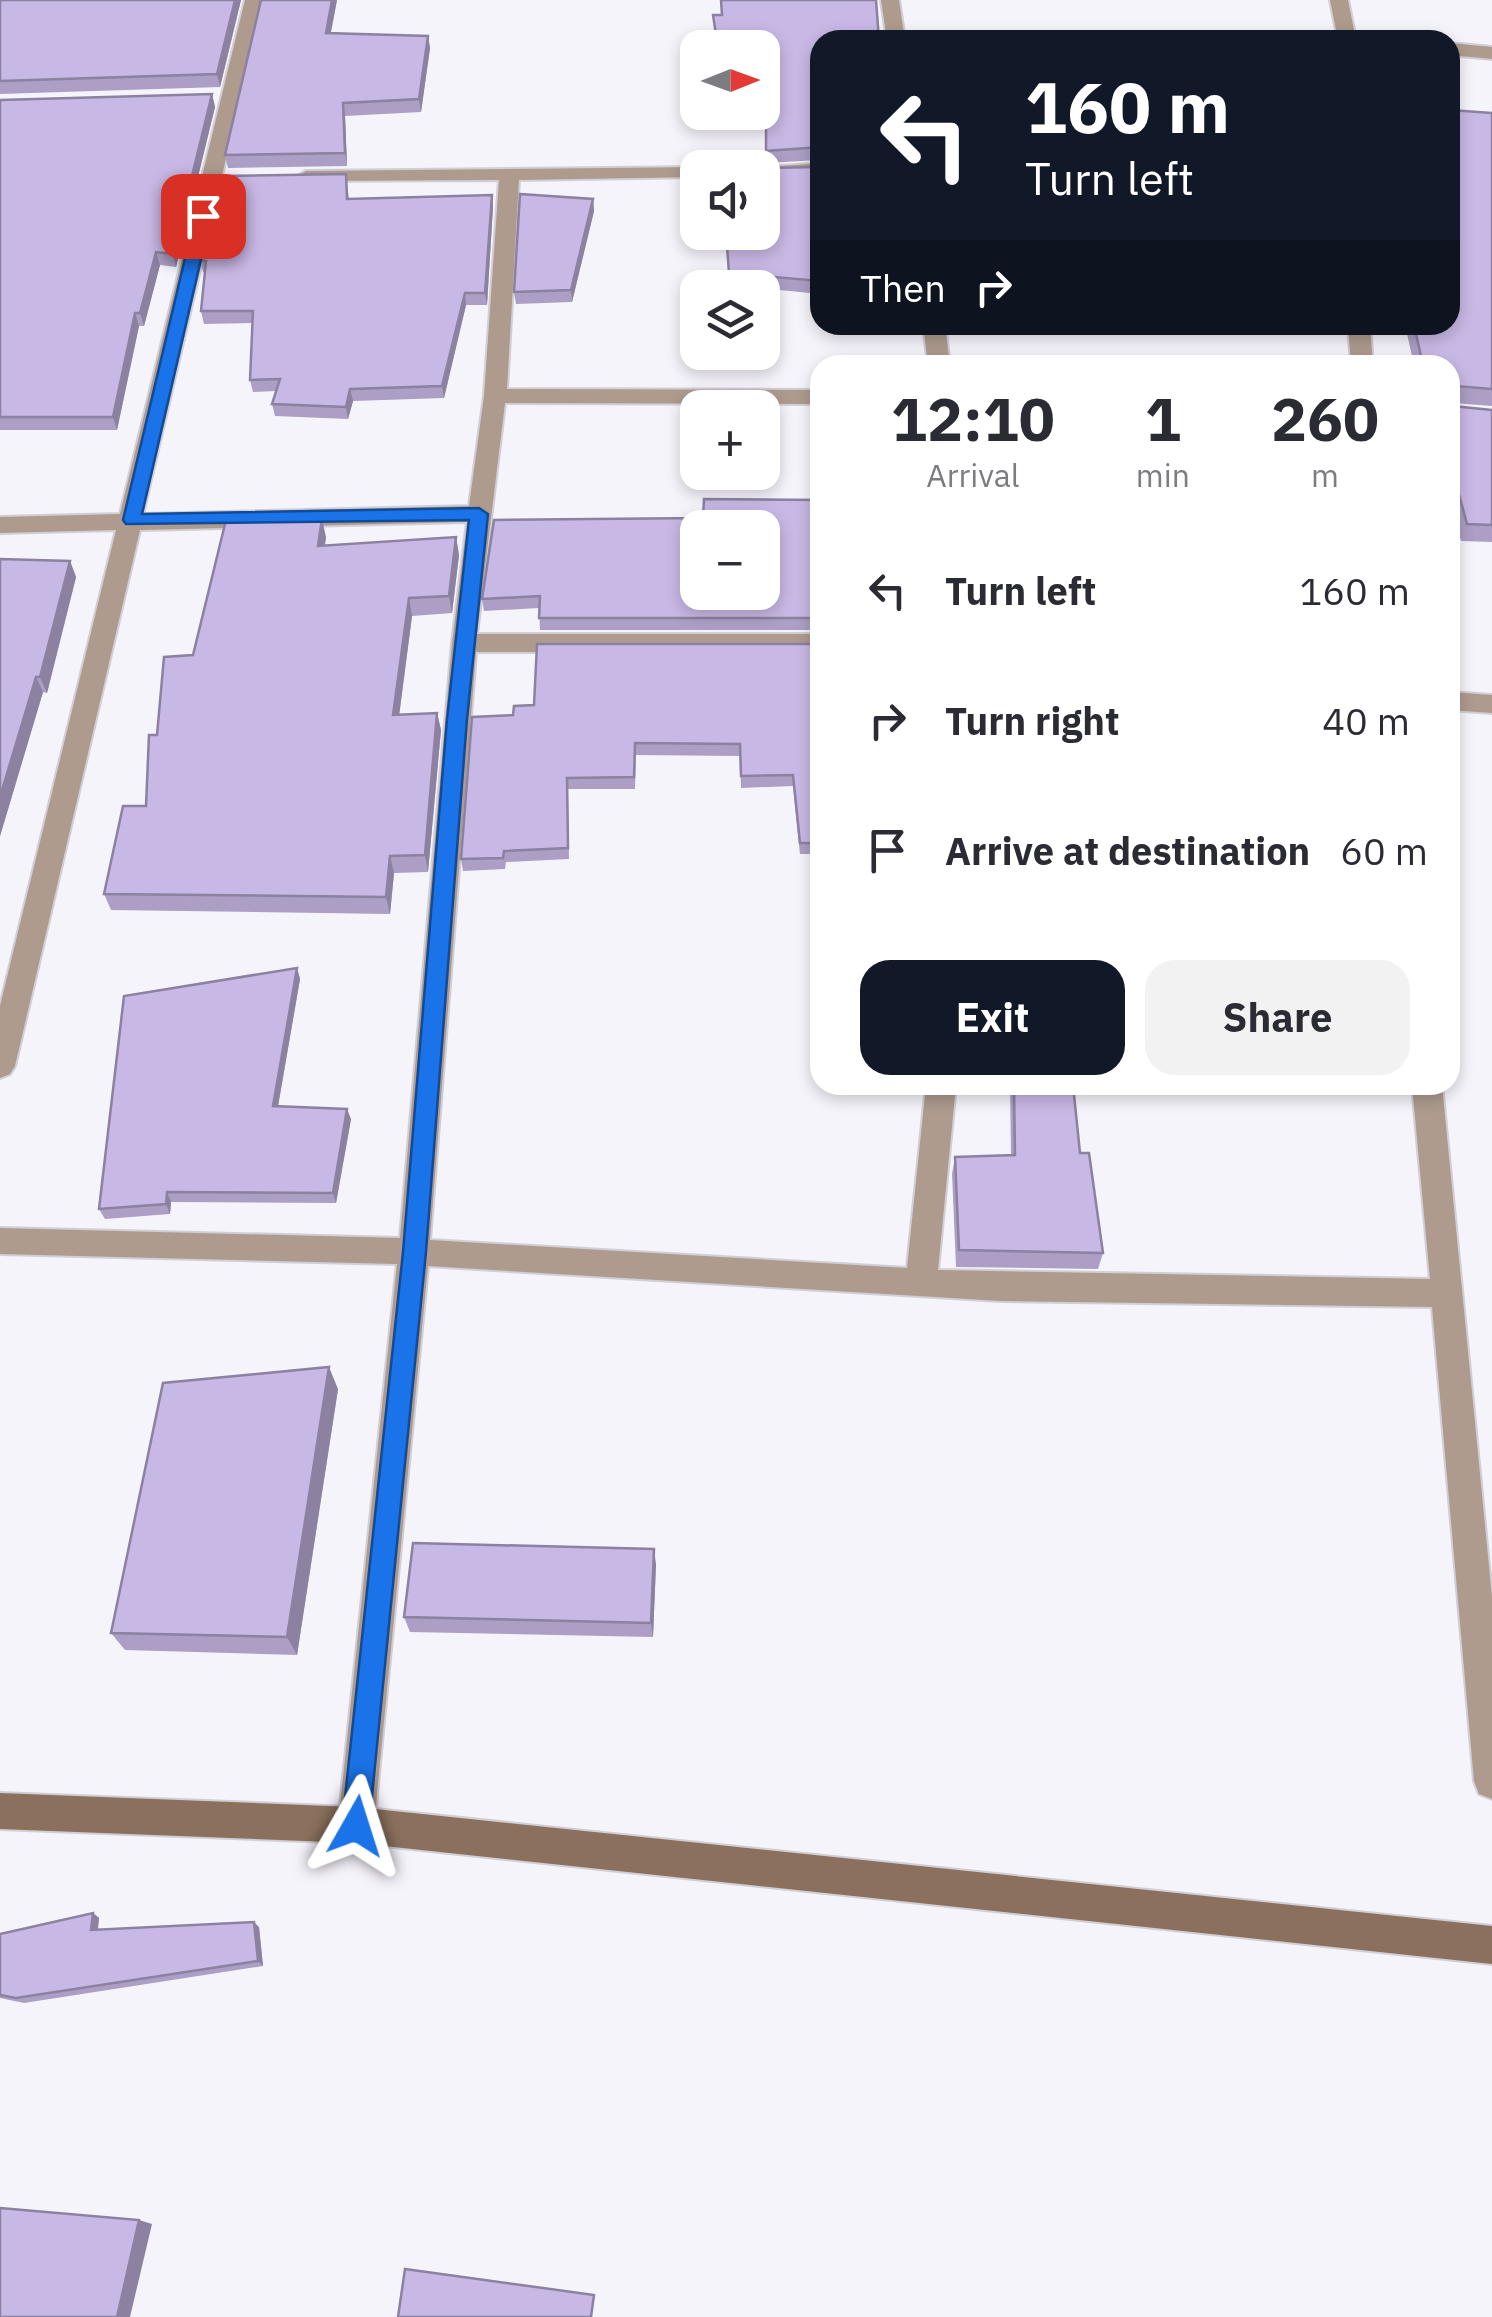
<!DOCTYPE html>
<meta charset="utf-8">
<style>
body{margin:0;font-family:"IBM Plex Sans",sans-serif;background:#f2f2f3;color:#2b2b33;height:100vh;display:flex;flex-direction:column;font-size:38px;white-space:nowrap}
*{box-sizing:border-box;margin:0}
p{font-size:32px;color:#7c7c81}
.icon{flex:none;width:55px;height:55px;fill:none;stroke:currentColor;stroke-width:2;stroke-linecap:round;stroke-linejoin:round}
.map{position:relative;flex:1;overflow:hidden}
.side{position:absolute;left:810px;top:355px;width:650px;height:740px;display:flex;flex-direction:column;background:#fff;border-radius:30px;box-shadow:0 5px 15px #0003}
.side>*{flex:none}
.top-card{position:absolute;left:810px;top:30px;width:650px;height:305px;border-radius:30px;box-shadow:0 5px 15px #0003;background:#111827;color:#fff;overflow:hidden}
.needle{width:65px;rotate:89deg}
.controls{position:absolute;left:680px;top:30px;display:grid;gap:20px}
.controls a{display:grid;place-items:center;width:100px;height:100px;border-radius:20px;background:#fff;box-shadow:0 5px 15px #0003;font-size:50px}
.pin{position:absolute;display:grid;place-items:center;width:85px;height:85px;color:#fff;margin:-42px;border-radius:20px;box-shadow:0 5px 15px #0006}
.me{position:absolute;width:110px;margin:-55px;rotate:6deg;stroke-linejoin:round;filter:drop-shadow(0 0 8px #0008)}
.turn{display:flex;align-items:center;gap:35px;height:210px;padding:0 50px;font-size:45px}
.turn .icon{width:130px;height:130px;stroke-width:2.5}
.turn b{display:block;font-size:70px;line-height:85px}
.then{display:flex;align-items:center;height:95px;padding:0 50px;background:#0003;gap:20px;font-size:38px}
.eta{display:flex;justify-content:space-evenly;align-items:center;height:170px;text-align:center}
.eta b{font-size:60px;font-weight:700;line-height:70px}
.action{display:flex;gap:20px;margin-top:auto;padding:20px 50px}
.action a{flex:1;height:115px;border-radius:30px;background:#111827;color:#fff;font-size:40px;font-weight:700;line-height:115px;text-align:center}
.action a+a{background:#f2f2f3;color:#2b2b33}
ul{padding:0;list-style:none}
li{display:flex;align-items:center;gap:30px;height:130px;padding:0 50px}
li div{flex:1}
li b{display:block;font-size:38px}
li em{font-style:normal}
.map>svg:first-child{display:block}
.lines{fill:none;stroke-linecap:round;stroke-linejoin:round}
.street-casing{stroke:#d1ced6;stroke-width:4}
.secondary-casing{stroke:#d1ced6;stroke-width:4}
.street{fill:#ae9b8e;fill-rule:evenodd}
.secondary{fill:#8b705d;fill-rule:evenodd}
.wall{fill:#ac9ec5}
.shaded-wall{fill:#8c81a0}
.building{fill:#c8b8e5;stroke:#8c81a0;stroke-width:2.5;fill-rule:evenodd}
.route{fill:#1a73e8;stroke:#114b97;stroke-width:2.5}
</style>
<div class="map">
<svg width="1492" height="2317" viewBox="0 0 1492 2317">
<rect width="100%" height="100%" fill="#f6f4fb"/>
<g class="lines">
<!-- street casing -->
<g class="street-casing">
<g id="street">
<polygon points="245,0 263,0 143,514 469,506 484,396 499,180 299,181 296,177 306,171 705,167 698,168 698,177 519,180 507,389 820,390 820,404 505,403 477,634 820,634 820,652 476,652 430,1240 907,1268 926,1085 956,1085 938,1270 1430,1279 1412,1085 1442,1085 1492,1597 1492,1799 1479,1794 1474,1781 1432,1307 1001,1301 428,1266 374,1825 369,1838 356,1843 343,1838 338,1825 397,1264 0,1254 0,1228 400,1238 452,643 467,522 140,530 15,1066 10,1074 0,1078 0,1006 116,530 0,533 0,517 120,514"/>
<polygon points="881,0 899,0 905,40 887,40"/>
<polygon points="1330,0 1348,0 1356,40 1338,40"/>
<polygon points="1450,43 1492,47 1492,59 1450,55"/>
<polygon points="820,163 820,175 762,176 762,168 754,168"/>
<polygon points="923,325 945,325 950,365 928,365"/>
<polygon points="1348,325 1370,325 1373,365 1351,365"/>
<polygon points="1450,692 1492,695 1492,713 1450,710"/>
</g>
</g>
<!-- secondary casing -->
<g class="secondary-casing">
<polygon id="secondary" points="0,1793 356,1807 1492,1926 1492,1964 356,1843 0,1829"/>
</g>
<!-- street -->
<use href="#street" class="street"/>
<!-- secondary -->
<use href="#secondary" class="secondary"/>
</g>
<!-- wall -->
<g class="wall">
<polygon points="0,0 241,0 220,87 0,94"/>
<polygon points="337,0 331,33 428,36 430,48 421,112 345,116 347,166 228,168 225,155"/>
<polygon points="713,15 820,40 820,160 766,163 766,94 762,95 762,48 716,48"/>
<polygon points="212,94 215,107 176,267 160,265 144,326 139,326 117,430 0,430 0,100"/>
<polygon points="1492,113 1492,406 1453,403 1453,406 1492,410 1492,542 1461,541 1450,500 1450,365 1414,365 1405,325 1450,325"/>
<polygon points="820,167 820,294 730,285 725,232 762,232 767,188"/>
<polygon points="346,174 349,199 492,195 493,207 487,305 466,305 444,398 353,401 348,419 275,416 272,404 276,391 253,392 250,380 253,323 204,324 201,311 205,272 203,272 200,260"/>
<polygon points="593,199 594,211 572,302 516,304 514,292"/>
<polygon points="1007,325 1028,325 1027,330 1007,329"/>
<polygon points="820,500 820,630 540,630 539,608 484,611 482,599 703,518"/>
<polygon points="326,537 325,545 456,537 459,555 452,613 412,616 399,715 437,713 441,730 428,872 394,873 390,914 111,910 104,894 146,806 157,735 193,655"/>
<polygon points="0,559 70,561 76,577 47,693 43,692 0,836"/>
<polygon points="820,644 820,854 800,854 793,786 741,788 740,756 636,755 635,789 568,789 569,859 506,862 505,869 463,871 461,859 513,715 534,705"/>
<polygon points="297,968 300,979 278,1107 351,1119 336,1203 171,1202 170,1214 105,1219 99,1209"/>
<polygon points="1010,1085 1073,1085 1080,1153 1103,1253 1098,1269 956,1267 952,1174 955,1157 1011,1155"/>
<polygon points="338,1389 297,1655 125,1650 111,1633"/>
<polygon points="656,1564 653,1637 410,1632 404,1617"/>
<polygon points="93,1913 99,1918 98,1930 259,1927 263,1966 24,2003 0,1998 0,1934"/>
</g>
<!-- shaded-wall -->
<g class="shaded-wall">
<polygon points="235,0 241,0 220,87 217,74"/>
<polygon points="332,0 337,0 328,46 326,33"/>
<polygon points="428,36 430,48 421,112 419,99"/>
<polygon points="212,94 215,107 176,267 173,254"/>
<polygon points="343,103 345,116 347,166 345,153"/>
<polygon points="492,195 493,207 487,305 485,293"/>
<polygon points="593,199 594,211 572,302 571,290"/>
<polygon points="156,252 160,265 144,326 140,313"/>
<polygon points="465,293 466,305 444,398 442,386"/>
<polygon points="135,313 139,326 117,430 113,417"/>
<polygon points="350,389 353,401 348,419 346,407"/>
<polygon points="322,519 326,537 322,563 318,546"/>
<polygon points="456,537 459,555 452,613 449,596"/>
<polygon points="70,561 76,577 47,693 40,677"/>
<polygon points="409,598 412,616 397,732 393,715"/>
<polygon points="36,677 43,692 0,836 0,797"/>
<polygon points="437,713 441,730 428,872 425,855"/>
<polygon points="390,856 394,873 390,914 386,897"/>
<polygon points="297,968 300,979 276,1117 273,1106"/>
<polygon points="347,1109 351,1119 336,1203 333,1193"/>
<polygon points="167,1192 171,1202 170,1214 166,1204"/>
<polygon points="329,1367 338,1389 297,1655 287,1637"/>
<polygon points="654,1549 656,1564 653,1637 651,1623"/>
<polygon points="93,1913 99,1918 97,1935 91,1930"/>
<polygon points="254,1922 259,1927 263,1966 258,1961"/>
<polygon points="139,2220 152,2224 130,2317 117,2317"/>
</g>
<!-- building -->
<g class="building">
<polygon points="0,0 235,0 217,74 0,81"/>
<polygon points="261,0 332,0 326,33 428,36 419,99 343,103 345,153 225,155"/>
<polygon points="721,0 876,0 879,40 820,40 820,147 766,151 766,82 762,83 762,48 718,48 713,15 722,15"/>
<polygon points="212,94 173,254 156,252 140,313 135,313 113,417 0,417 0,100"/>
<polygon points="1450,110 1492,113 1492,389 1456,386 1452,389 1453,406 1492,410 1492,525 1467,524 1450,461 1450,365 1423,365 1414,325 1450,325"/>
<polygon points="820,167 820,281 729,273 726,232 762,232 762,188 767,188 767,168"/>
<polygon points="346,174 347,199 492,195 485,293 465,293 442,386 350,389 346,407 272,404 280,379 250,380 253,311 201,311 206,261 200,260 220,176"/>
<polygon points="520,194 593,199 571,290 514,292"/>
<path d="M704,499L820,500V618H539L540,596L482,599L494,520L703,518ZM698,528H762V592H698Z"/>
<polygon points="322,519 318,546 456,537 449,596 409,598 393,715 437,713 425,855 390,856 386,897 104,894 123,806 146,806 149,735 157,735 164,657 193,655 226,520"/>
<polygon points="0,559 70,561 40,677 36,677 0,797"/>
<polygon points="537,644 820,644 820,843 800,843 793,775 741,776 740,744 635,743 634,777 567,778 568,848 504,851 503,858 461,859 472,717 513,715 514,706 534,705"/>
<polygon points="297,968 273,1106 347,1109 333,1193 167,1192 166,1204 99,1209 124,996"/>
<polygon points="1014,1085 1073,1085 1080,1153 1089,1153 1103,1253 959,1250 955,1157 1015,1155"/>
<polygon points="329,1367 287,1637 111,1633 163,1383"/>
<polygon points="413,1543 654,1549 651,1623 404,1617"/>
<polygon points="93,1913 91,1930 254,1922 258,1961 16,1998 0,1995 0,1934"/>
<polygon points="0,2208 139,2220 117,2317 0,2317"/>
<polygon points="405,2269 594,2295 591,2317 398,2317"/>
</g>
<!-- route -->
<polygon class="route" points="203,211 211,216 142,514 479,508 488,514 467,719 426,1252 369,1826 365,1835 356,1839 346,1835 342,1826 403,1252 447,719 469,520 126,524 123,520 195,216"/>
</svg>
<div class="controls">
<a><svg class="needle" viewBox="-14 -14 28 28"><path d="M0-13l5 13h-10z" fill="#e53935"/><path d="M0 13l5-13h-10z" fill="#7c7c81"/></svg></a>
<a><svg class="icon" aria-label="sound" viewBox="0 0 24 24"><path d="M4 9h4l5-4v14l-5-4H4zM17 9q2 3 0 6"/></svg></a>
<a><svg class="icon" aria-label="layers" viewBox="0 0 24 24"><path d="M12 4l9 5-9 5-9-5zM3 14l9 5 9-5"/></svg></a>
<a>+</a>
<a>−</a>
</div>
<div class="pin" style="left:203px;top:216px;background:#d93025"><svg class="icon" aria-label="arrive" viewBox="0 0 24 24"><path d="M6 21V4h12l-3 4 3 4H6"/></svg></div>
<svg class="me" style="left:356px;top:1826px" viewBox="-20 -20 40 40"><path d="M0-17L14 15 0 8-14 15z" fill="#1a73e8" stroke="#fff" stroke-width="4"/></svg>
<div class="top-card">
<div class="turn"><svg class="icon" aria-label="left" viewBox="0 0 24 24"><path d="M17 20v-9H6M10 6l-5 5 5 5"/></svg><div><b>160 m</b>Turn left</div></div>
<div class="then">Then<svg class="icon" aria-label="right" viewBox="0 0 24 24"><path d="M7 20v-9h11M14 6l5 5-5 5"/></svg></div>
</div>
<section class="side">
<div class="eta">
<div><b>12:10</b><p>Arrival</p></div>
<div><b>1</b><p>min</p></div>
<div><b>260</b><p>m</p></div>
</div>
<ul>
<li><svg class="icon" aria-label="left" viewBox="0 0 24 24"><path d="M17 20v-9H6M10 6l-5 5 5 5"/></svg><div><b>Turn left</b></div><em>160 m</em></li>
<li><svg class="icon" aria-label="right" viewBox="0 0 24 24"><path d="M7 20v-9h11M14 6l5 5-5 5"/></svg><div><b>Turn right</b></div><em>40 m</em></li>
<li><svg class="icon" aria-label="arrive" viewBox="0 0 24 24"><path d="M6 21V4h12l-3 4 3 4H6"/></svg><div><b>Arrive at destination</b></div><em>60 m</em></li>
</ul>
<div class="action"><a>Exit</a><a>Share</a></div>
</section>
</div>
